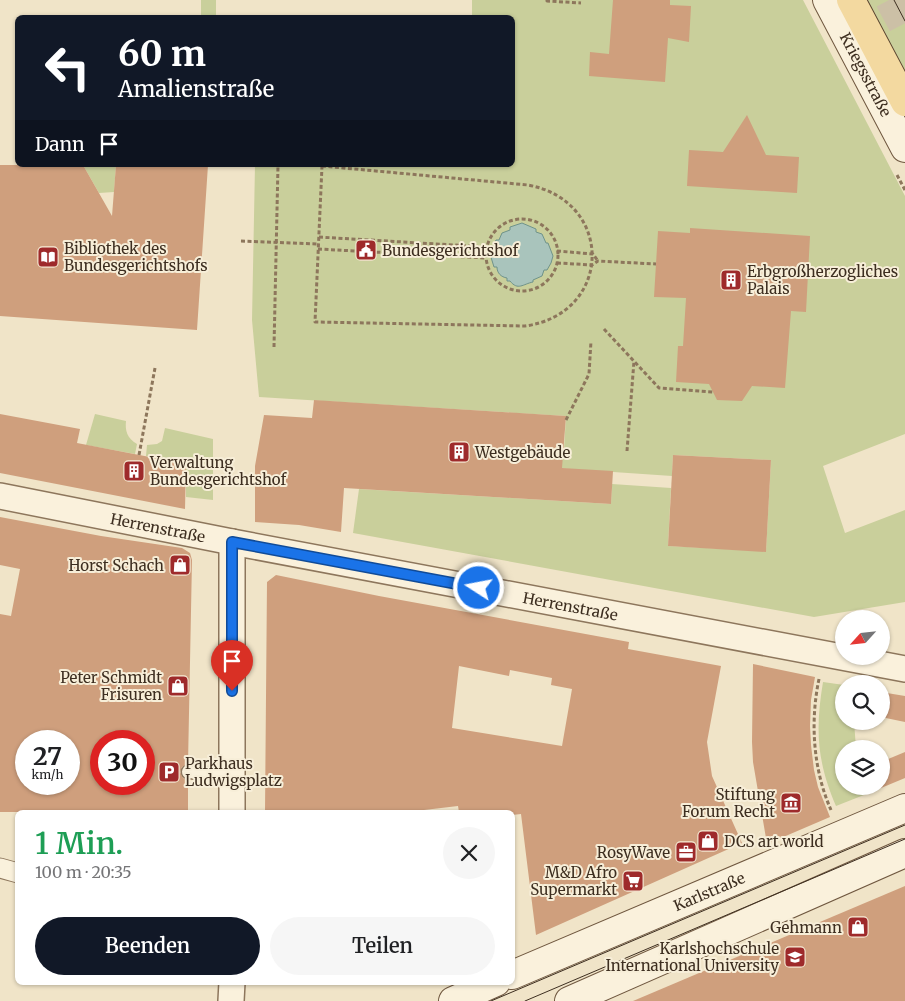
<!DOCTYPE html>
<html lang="de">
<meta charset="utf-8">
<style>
body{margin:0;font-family:Merriweather,serif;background:#f6f6f6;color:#202124;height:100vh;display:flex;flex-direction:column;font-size:19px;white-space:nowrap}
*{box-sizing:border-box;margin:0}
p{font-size:16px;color:#757577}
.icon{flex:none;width:28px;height:28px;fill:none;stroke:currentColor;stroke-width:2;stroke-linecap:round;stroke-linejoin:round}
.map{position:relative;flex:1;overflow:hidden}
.side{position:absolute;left:15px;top:810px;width:500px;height:175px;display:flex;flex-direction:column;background:#fff;border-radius:8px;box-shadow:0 1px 4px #0004}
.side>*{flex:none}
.banner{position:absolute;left:15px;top:15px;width:500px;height:152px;border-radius:8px;box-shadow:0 1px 4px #0004;background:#111827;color:#fff;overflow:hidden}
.needle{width:32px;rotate:243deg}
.tools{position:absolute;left:835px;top:610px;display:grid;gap:10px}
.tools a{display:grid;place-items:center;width:55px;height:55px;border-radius:50%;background:#fff;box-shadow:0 1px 4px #0004;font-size:25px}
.speed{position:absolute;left:15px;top:730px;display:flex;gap:10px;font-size:25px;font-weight:700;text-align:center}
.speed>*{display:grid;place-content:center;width:65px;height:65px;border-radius:50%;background:#fff;box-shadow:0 1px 4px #0004;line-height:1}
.speed small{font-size:12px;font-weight:400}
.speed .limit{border:8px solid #d22;background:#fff;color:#111}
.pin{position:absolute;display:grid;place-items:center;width:42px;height:42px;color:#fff;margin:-51px -21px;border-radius:50% 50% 50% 0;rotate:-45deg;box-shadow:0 0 5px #0007}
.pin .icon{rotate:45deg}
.me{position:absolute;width:55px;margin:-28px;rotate:281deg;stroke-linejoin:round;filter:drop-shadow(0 0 4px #0008)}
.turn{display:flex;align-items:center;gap:18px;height:105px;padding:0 20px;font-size:22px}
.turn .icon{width:65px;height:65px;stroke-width:2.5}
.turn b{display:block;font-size:35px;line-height:42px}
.then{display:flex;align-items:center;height:48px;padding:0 20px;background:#0003;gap:10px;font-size:19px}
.round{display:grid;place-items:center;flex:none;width:52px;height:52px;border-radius:26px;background:#f6f6f6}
.head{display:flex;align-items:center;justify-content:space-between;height:85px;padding:0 20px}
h1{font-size:30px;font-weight:600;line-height:38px;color:#1e9e55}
.button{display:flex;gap:10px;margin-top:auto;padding:10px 20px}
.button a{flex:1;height:58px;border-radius:30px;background:#111827;color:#fff;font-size:20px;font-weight:600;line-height:58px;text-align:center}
.button a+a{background:#f6f6f6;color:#202124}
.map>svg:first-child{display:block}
.green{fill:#c9cf9b}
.water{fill:#a9c4bc;stroke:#6f938a}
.building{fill:#cf9f7d;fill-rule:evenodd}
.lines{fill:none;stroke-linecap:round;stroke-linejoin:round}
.primary-tunnel{stroke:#ccc0a6;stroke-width:28;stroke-dasharray:28 14;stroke-linecap:butt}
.service-casing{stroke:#8d765c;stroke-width:15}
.pedestrian-casing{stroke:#8d765c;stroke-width:21}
.minor-casing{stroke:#8d765c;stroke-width:28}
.secondary-casing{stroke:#6f573f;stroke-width:30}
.primary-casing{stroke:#5b4430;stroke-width:30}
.path{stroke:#8d765c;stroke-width:3;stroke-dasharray:4 2.5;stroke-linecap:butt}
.service{stroke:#faf1dc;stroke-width:12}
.pedestrian{stroke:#faf1dc;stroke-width:19}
.minor{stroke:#faf1dc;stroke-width:25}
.secondary{stroke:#faf1dc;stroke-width:28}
.primary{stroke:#f3d9a0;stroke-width:28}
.tram{stroke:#3d2e20;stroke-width:1}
.route-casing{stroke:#114b97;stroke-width:12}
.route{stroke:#1a73e8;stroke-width:9}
.labels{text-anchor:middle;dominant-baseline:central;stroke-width:4;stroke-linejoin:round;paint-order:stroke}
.street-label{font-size:15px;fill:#3d2e20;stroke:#f7eed8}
.poi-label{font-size:15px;fill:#3d2e20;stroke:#f7eed8;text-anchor:start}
</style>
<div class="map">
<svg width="905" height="1001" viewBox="0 0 905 1001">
<rect width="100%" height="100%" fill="#f0e4c8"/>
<!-- green -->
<g class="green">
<rect x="201" y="0" width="15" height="17"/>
<polygon points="472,0 803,0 905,196 905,434 823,466 845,533 905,510 905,602 814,617 353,533 359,489 611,504 612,484 671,488 668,546 766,551 771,460 673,455 672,476 540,467 541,447 564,449 566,416 259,397 252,320 255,165 512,165 512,18 472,17"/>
<polygon points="864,0 905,0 905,78"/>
<polygon points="83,165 116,165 114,192 99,193"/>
<path d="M95,414L126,421C125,431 127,438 137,444L135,454L86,445Z"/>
<polygon points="165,428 213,439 213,500 186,497 186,464 146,456 147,445 157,444 162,441"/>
<path d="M823,682L844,685V721H854L856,749H844V786H867L869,793L836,806C817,762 815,730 823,682Z"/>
</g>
<!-- water -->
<path class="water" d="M522,223L536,229V232L542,234L546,243H548L553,256L551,263L547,270H544L542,276L533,280V282C523,284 518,291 510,281H507V278C501,277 497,273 497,267H494L490,254L496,240H499L502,233L510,230V227Z"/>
<!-- building -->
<g class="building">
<polygon points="613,0 670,0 670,5 691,6 689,42 668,38 665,82 589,76 590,52 609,54"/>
<polygon points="747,115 766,155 799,157 797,193 687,186 689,150 723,152"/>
<polygon points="0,165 83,165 112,216 116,165 208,165 197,330 0,316"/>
<polygon points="690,228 810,236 806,312 791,311 785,388 752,386 742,401 717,400 709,384 676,382 678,346 683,346 686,298 654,297 658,231 690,233"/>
<polygon points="314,400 566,416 562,468 613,471 611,504 344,488 341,532 299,525 255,522 255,466 264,415 312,418"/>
<polygon points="0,414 80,429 77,443 186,464 185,509 0,473"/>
<polygon points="673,455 771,460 766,552 668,546"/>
<path d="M0,517L101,536L182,548L190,553L192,560L188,764L182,767L180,772L183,778L188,780V812H0V614L11,616L20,569L0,565ZM26,741H69V784H26ZM101,741H144V784H101Z"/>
<path d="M276,575L379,596L629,642L628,649L721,666L707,742L712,776L742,843L536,935L521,814L512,815V812H459L458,806L407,812H265L267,582ZM459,666L509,676L510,670L552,678L551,685L572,689L562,746L452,728Z"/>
<polygon points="753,664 815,677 811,700 810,726 811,745 814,770 818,787 830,817 767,844 753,762 752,742"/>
<polygon points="881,692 905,696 905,722 881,717"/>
<polygon points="905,752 905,778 881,788 881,762"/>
<polygon points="905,886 905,1001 633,1001"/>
</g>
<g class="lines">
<!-- primary-tunnel -->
<polyline class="primary-tunnel" points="889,0 905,30"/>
<!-- service casing -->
<g class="service-casing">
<polyline id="service" points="188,772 232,775"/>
</g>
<!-- pedestrian casing -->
<g class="pedestrian-casing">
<polyline id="pedestrian" points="0,868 18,873"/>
</g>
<!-- minor casing -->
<g class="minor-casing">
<g id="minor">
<path id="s1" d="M0,496L232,542L905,669"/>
<polyline points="232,542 232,812"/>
<polyline points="231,1001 232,982"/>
</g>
</g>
<!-- secondary casing -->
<g class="secondary-casing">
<g id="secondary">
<path id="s2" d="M827,0L905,148"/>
<path id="s3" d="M512,975L905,808"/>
<polyline points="453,1001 496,982"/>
<polyline points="569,1001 905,853"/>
</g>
</g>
<!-- primary casing -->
<g class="primary-casing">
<polyline id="primary" points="851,0 905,102"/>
</g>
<!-- path -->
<g class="path">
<polyline points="547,0 547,1 581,3"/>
<path d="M322,166L528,185C615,201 613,314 525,326L315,322Z"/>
<polyline points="897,175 905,190"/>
<circle cx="522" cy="255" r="36"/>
<polyline points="319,237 487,247"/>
<polyline points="241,241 319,244"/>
<polyline points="318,249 486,258"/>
<polyline points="557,251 593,254 598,261"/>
<polyline points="557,263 592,265 598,261 656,264"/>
<polyline points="604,329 659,388 713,392"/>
<polyline points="274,347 278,165"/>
<polyline points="566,420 589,374 591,341"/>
<polyline points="627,451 634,361"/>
<polyline points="139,455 155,368"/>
<path d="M819,679C810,722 813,769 831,810"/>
</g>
<!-- service -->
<use href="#service" class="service"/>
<!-- pedestrian -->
<use href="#pedestrian" class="pedestrian"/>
<!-- minor -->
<use href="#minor" class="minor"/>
<!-- secondary -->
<use href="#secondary" class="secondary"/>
<!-- primary -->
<use href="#primary" class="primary"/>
<!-- tram -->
<g class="tram">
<polyline points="894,0 905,21"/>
<polyline points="491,1001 905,825"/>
<polyline points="525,1001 905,839"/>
</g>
</g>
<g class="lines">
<!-- route casing -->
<g class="route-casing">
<polyline id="route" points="232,691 232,542 479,588"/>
</g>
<!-- route -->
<use href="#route" class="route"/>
</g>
<!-- icons -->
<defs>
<g id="civic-square" transform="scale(1.125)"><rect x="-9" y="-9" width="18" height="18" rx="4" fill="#9e2a2b" stroke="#f7eed8"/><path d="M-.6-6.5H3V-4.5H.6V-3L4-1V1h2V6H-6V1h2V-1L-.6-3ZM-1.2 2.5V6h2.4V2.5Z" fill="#fff"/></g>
<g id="library-square" transform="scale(1.125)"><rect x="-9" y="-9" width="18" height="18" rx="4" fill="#9e2a2b" stroke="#f7eed8"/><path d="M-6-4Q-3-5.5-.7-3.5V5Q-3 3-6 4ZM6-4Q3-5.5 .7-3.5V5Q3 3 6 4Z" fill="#fff"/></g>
<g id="building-square" transform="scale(1.125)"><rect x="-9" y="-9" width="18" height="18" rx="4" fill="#9e2a2b" stroke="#f7eed8"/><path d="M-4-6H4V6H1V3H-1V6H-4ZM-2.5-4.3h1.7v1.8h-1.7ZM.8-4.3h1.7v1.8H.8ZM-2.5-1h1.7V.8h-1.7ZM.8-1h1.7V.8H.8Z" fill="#fff"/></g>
<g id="shop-square" transform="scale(1.125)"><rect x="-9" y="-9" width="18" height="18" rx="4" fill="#9e2a2b" stroke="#f7eed8"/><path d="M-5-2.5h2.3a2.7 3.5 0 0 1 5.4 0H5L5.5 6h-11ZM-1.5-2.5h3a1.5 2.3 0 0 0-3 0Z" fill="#fff"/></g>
<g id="parking-square" transform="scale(1.125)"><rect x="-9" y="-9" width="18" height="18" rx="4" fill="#9e2a2b" stroke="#f7eed8"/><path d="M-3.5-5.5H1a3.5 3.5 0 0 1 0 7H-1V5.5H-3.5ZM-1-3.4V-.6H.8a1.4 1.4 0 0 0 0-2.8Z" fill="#fff"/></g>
<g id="museum-square" transform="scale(1.125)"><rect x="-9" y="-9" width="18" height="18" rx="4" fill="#9e2a2b" stroke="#f7eed8"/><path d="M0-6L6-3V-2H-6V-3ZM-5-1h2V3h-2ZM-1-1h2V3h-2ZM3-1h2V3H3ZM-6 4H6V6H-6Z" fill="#fff"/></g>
<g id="office-square" transform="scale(1.125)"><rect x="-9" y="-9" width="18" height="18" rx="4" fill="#9e2a2b" stroke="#f7eed8"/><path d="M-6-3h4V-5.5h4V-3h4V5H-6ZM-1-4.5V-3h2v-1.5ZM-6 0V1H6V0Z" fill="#fff"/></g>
<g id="supermarket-square" transform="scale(1.125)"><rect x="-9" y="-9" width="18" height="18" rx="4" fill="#9e2a2b" stroke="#f7eed8"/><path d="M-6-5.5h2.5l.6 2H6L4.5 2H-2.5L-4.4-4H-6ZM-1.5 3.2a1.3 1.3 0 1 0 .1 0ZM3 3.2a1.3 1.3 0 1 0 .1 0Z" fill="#fff"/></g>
<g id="university-square" transform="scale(1.125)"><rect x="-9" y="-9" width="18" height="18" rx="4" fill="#9e2a2b" stroke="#f7eed8"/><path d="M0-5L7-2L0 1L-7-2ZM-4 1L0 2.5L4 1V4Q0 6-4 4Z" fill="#fff"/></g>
</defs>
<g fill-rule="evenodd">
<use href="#civic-square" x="366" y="250"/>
<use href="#library-square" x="48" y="257"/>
<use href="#building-square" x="731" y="280"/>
<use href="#building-square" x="459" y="452"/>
<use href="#building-square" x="134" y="471"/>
<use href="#shop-square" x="180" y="565"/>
<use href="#shop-square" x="178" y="686"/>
<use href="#parking-square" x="169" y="772"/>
<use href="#museum-square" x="791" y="803"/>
<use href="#shop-square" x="708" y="841"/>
<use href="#office-square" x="686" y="852"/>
<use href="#supermarket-square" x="633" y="881"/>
<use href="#shop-square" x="858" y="927"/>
<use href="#university-square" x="795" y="957"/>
</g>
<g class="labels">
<!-- street labels -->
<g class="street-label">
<text stroke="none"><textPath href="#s2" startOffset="84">Kriegsstraße</textPath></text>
<text stroke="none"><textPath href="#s1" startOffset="161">Herrenstraße</textPath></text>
<text stroke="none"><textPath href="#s1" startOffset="581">Herrenstraße</textPath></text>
<text stroke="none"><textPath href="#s3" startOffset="214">Karlstraße</textPath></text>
</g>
<!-- poi labels -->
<g class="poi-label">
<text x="64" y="248">Bibliothek des<tspan x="64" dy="17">Bundesgerichtshofs</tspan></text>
<text x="382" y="250">Bundesgerichtshof</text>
<text x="747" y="271">Erbgroßherzogliches<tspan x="747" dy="17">Palais</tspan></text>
<text x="475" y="452">Westgebäude</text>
<text x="150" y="462">Verwaltung<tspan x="150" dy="17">Bundesgerichtshof</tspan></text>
<text x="164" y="565" text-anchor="end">Horst Schach</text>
<text x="162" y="677" text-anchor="end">Peter Schmidt<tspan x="162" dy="17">Frisuren</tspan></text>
<text x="185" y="763">Parkhaus<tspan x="185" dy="17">Ludwigsplatz</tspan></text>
<text x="775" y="794" text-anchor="end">Stiftung<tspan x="775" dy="17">Forum Recht</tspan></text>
<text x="724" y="841">DCS art world</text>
<text x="670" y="852" text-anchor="end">RosyWave</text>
<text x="617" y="872" text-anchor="end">M&amp;D Afro<tspan x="617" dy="17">Supermarkt</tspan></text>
<text x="842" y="927" text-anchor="end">Gehmann</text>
<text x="779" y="948" text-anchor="end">Karlshochschule<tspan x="779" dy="17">International University</tspan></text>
</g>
</g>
</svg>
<div class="tools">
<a><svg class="needle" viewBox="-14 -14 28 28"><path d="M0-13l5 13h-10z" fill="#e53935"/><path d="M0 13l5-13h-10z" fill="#757577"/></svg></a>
<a><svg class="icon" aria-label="search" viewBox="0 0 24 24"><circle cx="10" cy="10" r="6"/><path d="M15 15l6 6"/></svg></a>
<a><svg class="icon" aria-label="layers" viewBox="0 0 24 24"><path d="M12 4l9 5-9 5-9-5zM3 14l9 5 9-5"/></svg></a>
</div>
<div class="speed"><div>27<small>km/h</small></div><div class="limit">30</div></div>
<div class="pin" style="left:232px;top:691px;background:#d93025"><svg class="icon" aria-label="arrive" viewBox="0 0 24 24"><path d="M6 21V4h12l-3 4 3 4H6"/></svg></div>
<svg class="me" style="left:479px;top:588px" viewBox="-20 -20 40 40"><circle r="17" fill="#1a73e8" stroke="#fff" stroke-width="3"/><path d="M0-11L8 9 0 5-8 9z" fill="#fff"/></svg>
<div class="banner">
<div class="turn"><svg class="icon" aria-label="left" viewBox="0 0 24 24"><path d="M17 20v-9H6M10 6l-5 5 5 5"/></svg><div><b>60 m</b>Amalienstraße</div></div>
<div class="then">Dann<svg class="icon" aria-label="arrive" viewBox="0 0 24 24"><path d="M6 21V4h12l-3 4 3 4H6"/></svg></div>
</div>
<section class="side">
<div class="head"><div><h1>1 Min.</h1><p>100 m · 20:35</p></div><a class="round"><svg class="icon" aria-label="close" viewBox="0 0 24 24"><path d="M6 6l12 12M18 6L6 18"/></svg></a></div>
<div class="button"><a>Beenden</a><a>Teilen</a></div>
</section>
</div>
